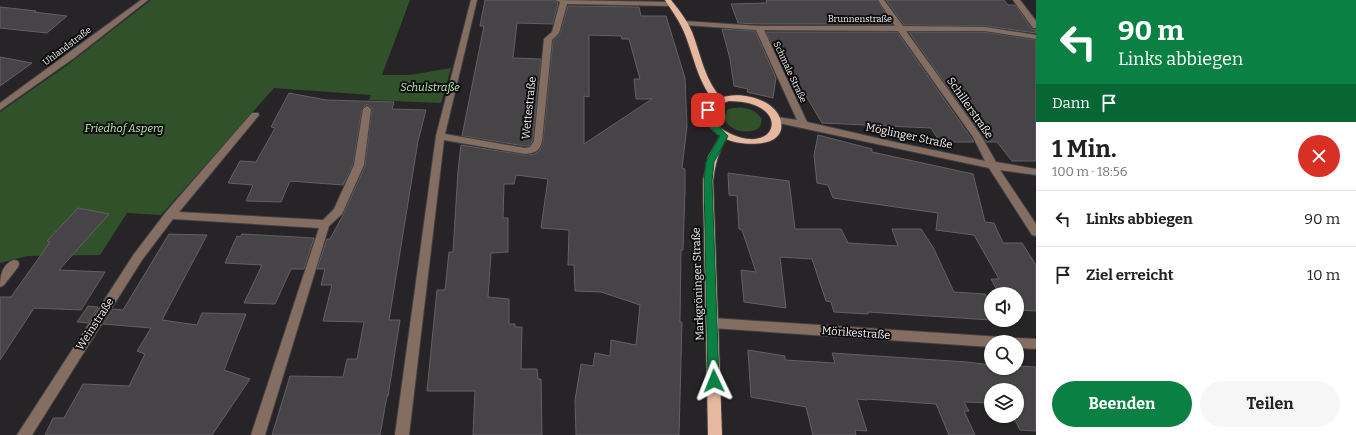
<!DOCTYPE html>
<html lang="de">
<meta charset="utf-8">
<style>
body{margin:0;font-family:Bitter,serif;background:#f6f6f6;color:#222;height:100vh;display:flex;flex-direction:column;font-size:15px;white-space:nowrap}
*{box-sizing:border-box;margin:0}
p{font-size:13px;color:#767676}
.icon{flex:none;width:22px;height:22px;fill:none;stroke:currentColor;stroke-width:2;stroke-linecap:round;stroke-linejoin:round}
.map{position:relative;flex:1;overflow:hidden}
.details{display:flex;flex-direction:column;background:#fff;width:320px}
.details>*{flex:none}
.hud{background:#0b8043;color:#fff;overflow:hidden}
.buttons{position:absolute;left:984px;top:287px;display:grid;gap:8px}
.buttons a{display:grid;place-items:center;width:40px;height:40px;border-radius:50%;background:#fff;box-shadow:0 1px 3px #0004;font-size:20px}
.pin{position:absolute;display:grid;place-items:center;width:34px;height:34px;color:#fff;margin:-17px;border-radius:8px;box-shadow:0 2px 6px #0006}
.me{position:absolute;width:44px;margin:-22px;rotate:358deg;stroke-linejoin:round;filter:drop-shadow(0 0 3px #0008)}
.turn{display:flex;align-items:center;gap:14px;height:84px;padding:0 16px;font-size:18px}
.turn .icon{width:52px;height:52px;stroke-width:2.5}
.turn b{display:block;font-size:28px;line-height:34px}
.then{display:flex;align-items:center;height:38px;padding:0 16px;background:#0003;gap:8px;font-size:15px}
.round{display:grid;place-items:center;flex:none;width:42px;height:42px;border-radius:21px;background:#f6f6f6}
.overview{display:flex;align-items:center;justify-content:space-between;height:68px;padding:0 16px}
h1{font-size:24px;font-weight:700;line-height:30px}
.cta{display:flex;gap:8px;margin-top:auto;padding:8px 16px}
.cta a{flex:1;height:46px;border-radius:24px;background:#0b8043;color:#fff;font-size:16px;font-weight:700;line-height:46px;text-align:center}
.cta a+a{background:#f6f6f6;color:#222}
ul{padding:0;list-style:none}
li{display:flex;align-items:center;gap:12px;height:56px;padding:0 16px;border-top:1px solid #e0e0e0}
li div{flex:1}
li b{display:block;font-size:15px}
li em{font-style:normal}
main{display:flex;flex:1;min-height:0}
.map>svg:first-child{display:block}
.green{fill:#31512a}
.building{fill:#474447;stroke:#636063;fill-rule:evenodd}
.lines{fill:none;stroke-linecap:round;stroke-linejoin:round}
.minor-casing{stroke:#434043;stroke-width:2}
.major-casing{stroke:#434043;stroke-width:2}
.minor{fill:#846e62;fill-rule:evenodd}
.major{fill:#e5b89f;fill-rule:evenodd}
.route{fill:#0b8043;stroke:#07532c}
.labels{text-anchor:middle;dominant-baseline:central;stroke-width:4;stroke-linejoin:round;paint-order:stroke}
.far-street-label{font-size:9px;fill:#f0eff0;stroke:#0f0e0f}
.park-label{font-size:11px;font-style:italic;fill:#b8eead;stroke:#0f0e0f}
.street-label{font-size:11px;fill:#f0eff0;stroke:#0f0e0f}
</style>
<main>
<div class="map">
<svg width="1036" height="435" viewBox="0 0 1036 435">
<rect width="100%" height="100%" fill="#272427"/>
<!-- green -->
<g class="green">
<polygon points="151,0 410,0 382,75 410,75 451,68 441,103 369,100 371,95 274,88 161,215 127,213 100,255 27,256 0,263 0,112 66,66"/>
<path d="M733,108C744,106 755,109 762,119L760,127C749,136 726,131 724,116L728,109Z"/>
</g>
<!-- building -->
<g class="building">
<polygon points="485,0 554,0 558,3 553,24 517,23 513,58 541,59 533,140 529,146 525,146 462,136 484,26 480,26"/>
<polygon points="766,0 877,0 892,24 759,24 738,23 731,4 767,3"/>
<polygon points="886,0 1004,0 1008,5 1015,5 1032,29 1036,30 1036,33 985,26 904,25"/>
<path d="M568,6L639,7L641,16H666L685,78L687,126L682,168L685,169V189L683,250H681L680,322H682L679,435H576L575,400L581,364L593,366L595,353L610,356L611,340L636,345L640,305L601,292L575,291L574,265H568L569,230L541,228L548,179L516,175L514,184H504L503,218H508V252L491,253L488,297L509,299V324H515V327H522L521,369H537L538,379H541L542,435H473L475,391H427L437,290H445L449,252H453L458,171L461,145L525,155L535,154L540,150L543,141L553,41L560,33ZM589,35L621,36L622,39H629L640,79H634L636,99H652L584,144V96L589,97Z"/>
<polygon points="0,7 36,11 34,12 67,16 47,33 0,28"/>
<polygon points="722,29 755,31 776,78 773,98 747,92 748,89 734,86 730,59"/>
<polygon points="766,32 897,32 974,142 940,142 931,128 822,123 805,94 799,94 782,65"/>
<polygon points="909,32 985,32 1036,40 1036,161 1012,161 997,142 986,142"/>
<polygon points="0,57 32,63 0,86"/>
<polygon points="289,93 326,100 394,102 392,109 426,110 418,141 389,320 400,320 388,396 387,396 380,435 272,435 290,376 343,377 347,359 357,359 364,322 323,321 332,285 321,285 325,269 317,269 327,239 330,239 343,215 365,166 372,108 367,104 362,109 353,165 343,185 290,181 281,202 246,201 253,185 228,183 240,161 256,162 275,128 271,127"/>
<polygon points="818,135 872,149 872,152 973,174 985,222 994,223 1003,243 1022,243 1036,265 1036,311 1017,310 1017,294 999,294 991,279 999,279 974,235 936,230 938,213 833,198 828,185 817,183 814,155"/>
<polygon points="728,173 789,181 795,229 841,229 848,243 898,246 892,229 921,229 933,247 954,292 985,294 991,306 991,320 868,312 868,314 834,312 831,302 826,301 812,259 780,257 786,308 744,302 741,270 756,272 742,230 739,229 737,196 729,195"/>
<polygon points="78,208 109,214 59,270 105,272 81,310 34,308 0,360 0,297 11,297 50,242 47,241"/>
<polygon points="169,234 207,235 162,320 197,325 202,313 246,314 224,370 250,379 212,435 45,435 53,418 64,418 83,384 129,386 145,354 137,351 151,328 103,324 113,309 123,310"/>
<polygon points="242,234 314,238 304,269 291,269 275,304 244,303 262,265 225,263 237,236 240,237"/>
<polygon points="88,306 98,307 88,323 77,322"/>
<polygon points="748,350 785,356 785,360 835,363 832,353 967,362 991,365 991,368 1017,368 1017,366 1036,367 1036,431 1020,430 1013,416 1017,416 1017,390 991,390 991,403 964,402 969,411 964,411 975,435 949,435 936,404 867,399 867,400 857,399 867,431 855,430 856,435 813,435 806,407 751,397"/>
</g>
<g class="lines">
<!-- minor casing -->
<g class="minor-casing">
<g id="minor">
<polygon points="141,0 148,0 74,58 0,110 0,103"/>
<path d="M471,0H477L445,134L525,148L530,147L534,141L544,39L552,32L560,2L555,0L671,2L674,4L671,6L567,4L559,33L552,40L542,141C540,151 535,153 525,154L444,140L409,435H395L436,136Z"/>
<path d="M878,0H884L903,26L985,27L1036,35V39L985,31H906L980,134L996,162L1036,169V175L1000,170L1036,224V236L1032,235L989,168L774,122L773,120L774,118L777,117L797,120L756,30L684,25L680,23L684,21L759,26H895ZM764,30L898,31L973,137L985,161L890,141L807,122Z"/>
<polygon points="1013,0 1020,0 1036,21 1036,28 1033,28"/>
<polygon points="367,106 371,109 364,165 342,214 329,226 265,435 251,435 319,228 173,219 142,260 32,435 17,435 134,254 166,212 252,113 258,113 259,115 179,212 323,220 334,209 354,165 363,109"/>
<path d="M14,260L18,261L19,264L18,267L4,285L0,287C0,276 2,264 14,260Z"/>
<polygon points="712,318 1001,337 1005,338 1007,342 991,342 991,347 712,328 708,327 706,323 708,319"/>
<polygon points="1017,338 1036,339 1036,349 1017,348 1017,342 1012,342 1013,339"/>
</g>
</g>
<!-- major casing -->
<g class="major-casing">
<path id="major" d="M665,0H671C679,10 687,20 692,32C701,55 704,78 721,98C739,90 777,99 781,122C786,149 741,146 726,139C718,152 715,166 713,181L722,435H708L703,181L708,157L720,136C710,129 704,122 704,110L714,101C697,80 694,56 684,32C679,20 672,11 665,0ZM729,101C794,101 778,159 727,132C718,128 713,121 713,111L717,105Z"/>
</g>
<!-- minor -->
<use href="#minor" class="minor"/>
<!-- major -->
<use href="#major" class="major"/>
</g>
<!-- route -->
<path class="route" d="M705,108H711L714,122L728,136L714,162L712,181L719,381L717,385L714,387L710,385L708,381L704,181L706,162L720,136C711,129 700,121 705,108Z"/>
<g class="labels">
<!-- far-street labels -->
<g class="far-street-label">
<text x="860" y="19">Brunnenstraße</text>
<text transform="translate(67 46) rotate(-37)">Uhlandstraße</text>
<text transform="translate(790 72) rotate(65)">Schmale Straße</text>
</g>
<!-- park labels -->
<g class="park-label">
<text x="430" y="87">Schulstraße</text>
<text x="124" y="128">Friedhof Asperg</text>
</g>
<!-- street labels -->
<g class="street-label">
<text transform="translate(529 108) rotate(-84)">Wettestraße</text>
<text transform="translate(970 108) rotate(55)">Schillerstraße</text>
<text transform="translate(909 136) rotate(12)">Möglinger Straße</text>
<text transform="translate(698 284) rotate(-92)">Markgröninger Straße</text>
<text transform="translate(95 324) rotate(-57)">Weinstraße</text>
<text transform="translate(856 333) rotate(4)">Mörikestraße</text>
</g>
</g>
</svg>
<div class="buttons">
<a><svg class="icon" aria-label="sound" viewBox="0 0 24 24"><path d="M4 9h4l5-4v14l-5-4H4zM17 9q2 3 0 6"/></svg></a>
<a><svg class="icon" aria-label="search" viewBox="0 0 24 24"><circle cx="10" cy="10" r="6"/><path d="M15 15l6 6"/></svg></a>
<a><svg class="icon" aria-label="layers" viewBox="0 0 24 24"><path d="M12 4l9 5-9 5-9-5zM3 14l9 5 9-5"/></svg></a>
</div>
<div class="pin" style="left:708px;top:110px;background:#d93025"><svg class="icon" aria-label="arrive" viewBox="0 0 24 24"><path d="M6 21V4h12l-3 4 3 4H6"/></svg></div>
<svg class="me" style="left:714px;top:381px" viewBox="-20 -20 40 40"><path d="M0-17L14 15 0 8-14 15z" fill="#0b8043" stroke="#fff" stroke-width="4"/></svg>
</div>
<section class="details">
<div class="hud">
<div class="turn"><svg class="icon" aria-label="left" viewBox="0 0 24 24"><path d="M17 20v-9H6M10 6l-5 5 5 5"/></svg><div><b>90 m</b>Links abbiegen</div></div>
<div class="then">Dann<svg class="icon" aria-label="arrive" viewBox="0 0 24 24"><path d="M6 21V4h12l-3 4 3 4H6"/></svg></div>
</div>
<div class="overview"><div><h1>1 Min.</h1><p>100 m · 18:56</p></div><a class="round" style="background:#d93025;color:#fff"><svg class="icon" aria-label="close" viewBox="0 0 24 24"><path d="M6 6l12 12M18 6L6 18"/></svg></a></div>
<ul>
<li><svg class="icon" aria-label="left" viewBox="0 0 24 24"><path d="M17 20v-9H6M10 6l-5 5 5 5"/></svg><div><b>Links abbiegen</b></div><em>90 m</em></li>
<li><svg class="icon" aria-label="arrive" viewBox="0 0 24 24"><path d="M6 21V4h12l-3 4 3 4H6"/></svg><div><b>Ziel erreicht</b></div><em>10 m</em></li>
</ul>
<div class="cta"><a>Beenden</a><a>Teilen</a></div>
</section>
</main>
